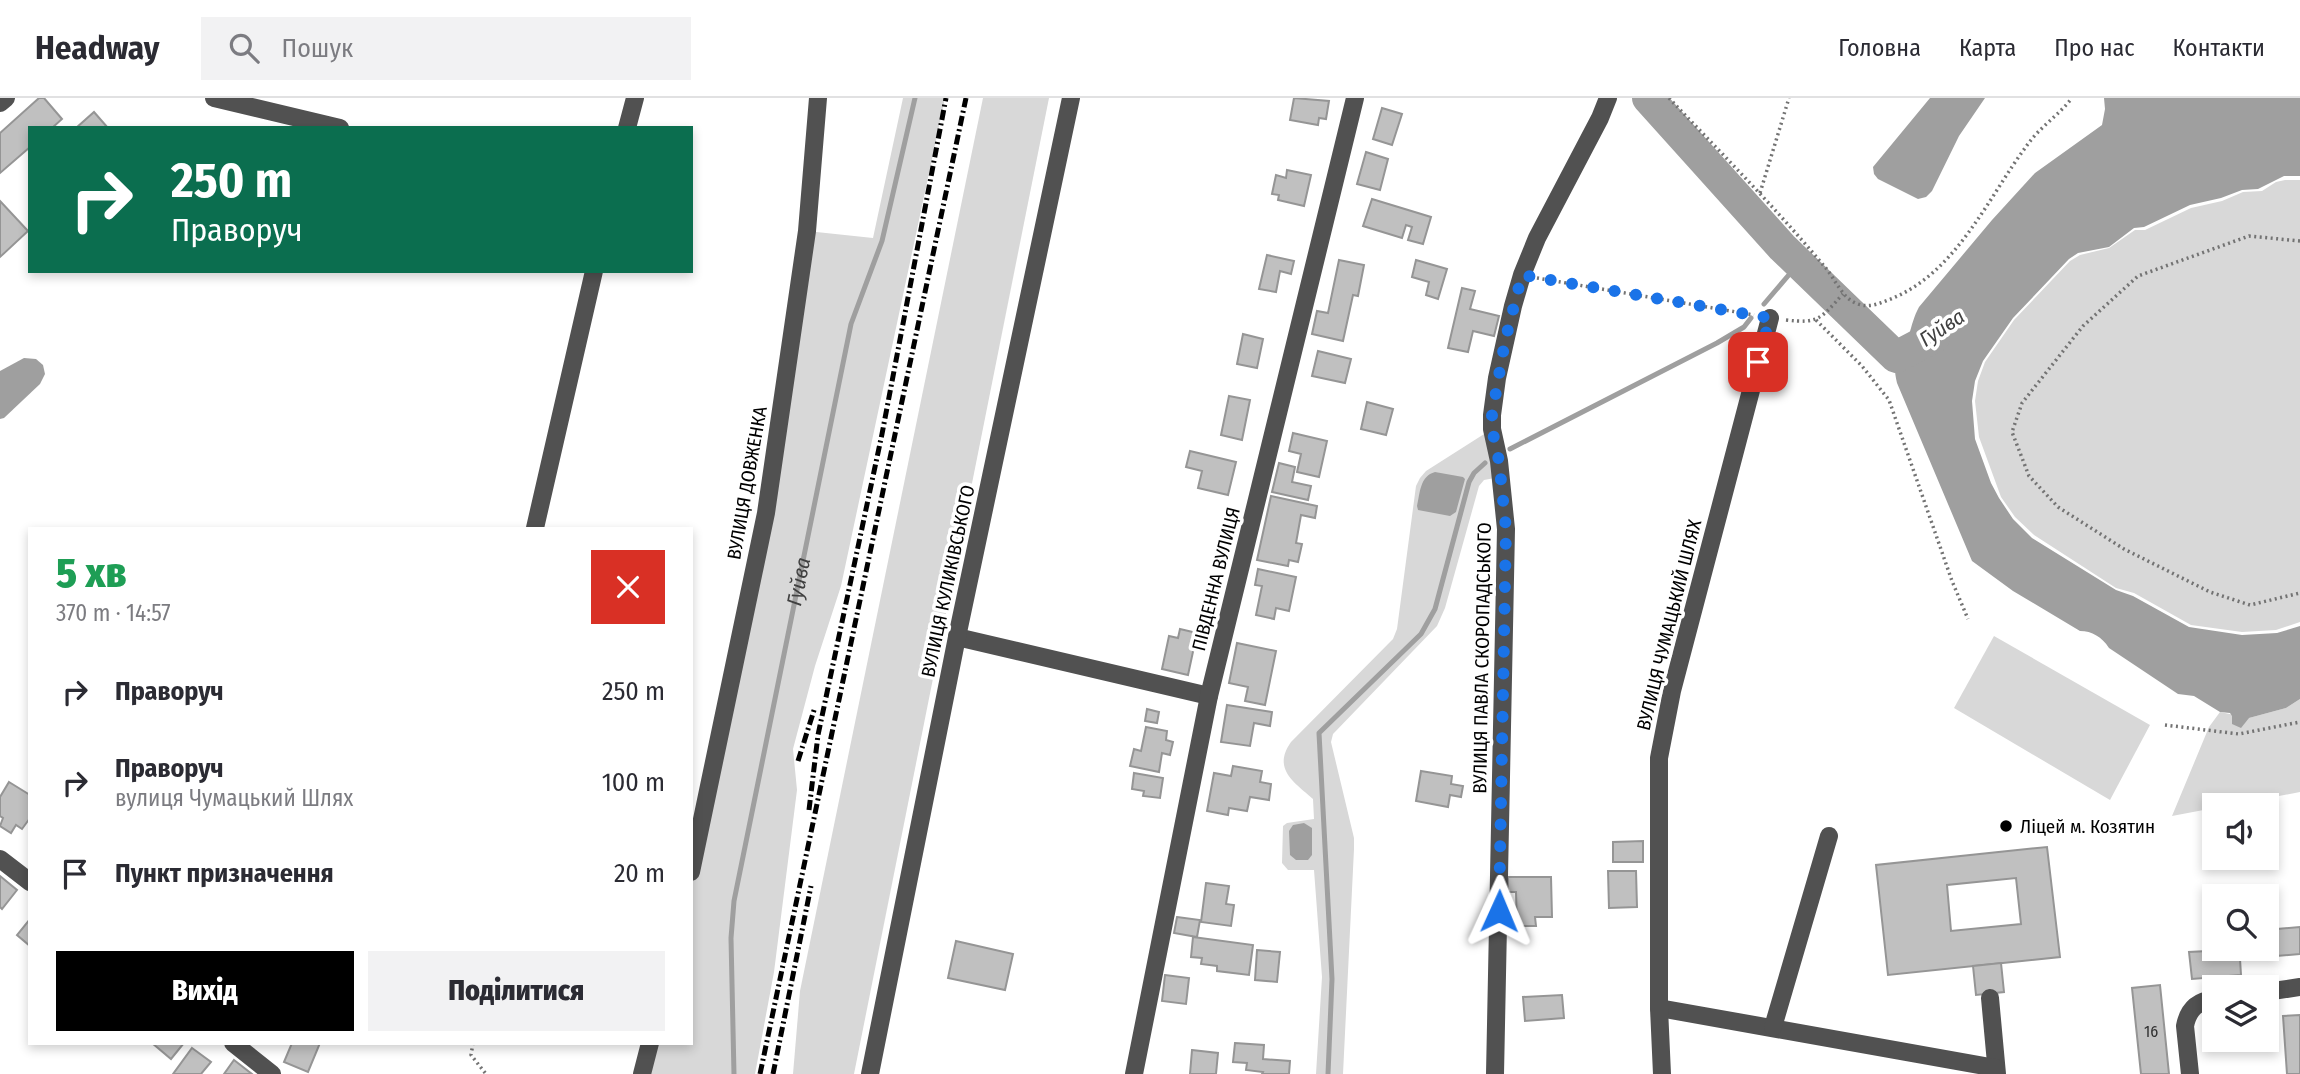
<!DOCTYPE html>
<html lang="uk">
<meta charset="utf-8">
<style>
body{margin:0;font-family:"Fira Sans Condensed",sans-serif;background:#f2f2f3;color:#2b2b33;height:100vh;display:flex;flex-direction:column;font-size:26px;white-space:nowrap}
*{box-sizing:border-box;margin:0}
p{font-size:23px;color:#7c7c81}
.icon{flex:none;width:38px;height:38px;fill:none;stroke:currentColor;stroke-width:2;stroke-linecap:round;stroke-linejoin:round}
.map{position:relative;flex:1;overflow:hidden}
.drawer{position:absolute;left:28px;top:429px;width:665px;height:518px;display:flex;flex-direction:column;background:#fff;border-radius:0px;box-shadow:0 4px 10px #0003}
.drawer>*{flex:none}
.top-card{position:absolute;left:28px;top:28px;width:665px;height:147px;border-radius:0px;box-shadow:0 4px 10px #0003;background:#0b6e4f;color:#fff;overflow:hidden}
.buttons{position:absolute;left:2202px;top:695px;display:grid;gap:14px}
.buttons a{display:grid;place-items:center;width:77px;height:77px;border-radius:0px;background:#fff;box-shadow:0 4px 10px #0003;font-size:35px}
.pin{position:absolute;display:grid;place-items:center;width:60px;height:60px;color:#fff;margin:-30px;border-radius:14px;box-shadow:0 4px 10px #0006}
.me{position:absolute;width:77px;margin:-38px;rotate:1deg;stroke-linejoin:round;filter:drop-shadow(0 0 5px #0008)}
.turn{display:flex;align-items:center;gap:24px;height:147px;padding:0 28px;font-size:32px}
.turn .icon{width:91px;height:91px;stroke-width:2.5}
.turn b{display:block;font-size:49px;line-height:60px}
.round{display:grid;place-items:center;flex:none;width:74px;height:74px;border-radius:0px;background:#f2f2f3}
.overview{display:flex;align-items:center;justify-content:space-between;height:119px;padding:0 28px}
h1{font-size:42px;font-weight:800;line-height:52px;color:#1e9e55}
.primary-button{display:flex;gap:14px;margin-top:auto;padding:14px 28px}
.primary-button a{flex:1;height:80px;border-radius:0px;background:#000;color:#fff;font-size:28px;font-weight:800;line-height:80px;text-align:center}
.primary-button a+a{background:#f2f2f3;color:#2b2b33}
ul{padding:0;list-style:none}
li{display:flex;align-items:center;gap:21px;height:91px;padding:0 28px}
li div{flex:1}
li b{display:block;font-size:26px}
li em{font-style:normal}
header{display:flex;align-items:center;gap:42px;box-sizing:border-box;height:98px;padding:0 35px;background:#fff;border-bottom:2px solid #e1e1e2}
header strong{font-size:33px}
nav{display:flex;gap:38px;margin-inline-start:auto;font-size:24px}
.search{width:490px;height:63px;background:#f2f2f3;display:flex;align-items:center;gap:18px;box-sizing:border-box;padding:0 24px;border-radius:0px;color:#7c7c81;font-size:26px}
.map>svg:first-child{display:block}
.green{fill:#d8d8d8}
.water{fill:#9f9f9f}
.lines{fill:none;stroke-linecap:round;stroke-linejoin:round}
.stream{stroke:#9f9f9f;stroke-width:5}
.river{stroke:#9f9f9f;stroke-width:32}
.building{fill:#c0c0c0;stroke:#959595;stroke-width:2;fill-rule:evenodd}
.path{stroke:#737373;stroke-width:3.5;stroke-dasharray:2 3.5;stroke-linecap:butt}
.minor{stroke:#515151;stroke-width:18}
.rail{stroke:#000;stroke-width:5;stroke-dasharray:10 3.5 2 3.5;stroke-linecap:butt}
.route{stroke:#1a73e8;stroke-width:12;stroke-dasharray:0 21.6}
.poi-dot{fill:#000;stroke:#fff;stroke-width:2.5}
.labels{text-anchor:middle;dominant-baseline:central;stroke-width:7;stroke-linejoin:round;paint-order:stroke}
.number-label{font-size:16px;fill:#303030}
.street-label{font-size:19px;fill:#000;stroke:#fff}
.poi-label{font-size:19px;fill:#000;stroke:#fff;text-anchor:start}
.water-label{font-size:21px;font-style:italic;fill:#404040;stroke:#fff}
</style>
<header>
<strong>Headway</strong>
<div class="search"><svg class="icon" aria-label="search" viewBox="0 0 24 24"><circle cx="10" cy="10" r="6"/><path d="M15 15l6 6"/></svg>Пошук</div>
<nav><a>Головна</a><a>Карта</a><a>Про нас</a><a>Контакти</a></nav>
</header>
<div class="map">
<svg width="2300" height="976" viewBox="0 0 2300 976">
<rect width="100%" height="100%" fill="#fff"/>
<!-- green -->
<g class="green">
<polygon points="903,0 945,0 841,488 815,568 793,651 797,692 774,874 755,976 642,976 650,945 691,945 691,774 766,415 807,133 873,140"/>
<polygon points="983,0 1049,0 854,976 793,976 800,893"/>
<polygon points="2285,82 2300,82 2300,524 2276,532 2242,534 2191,527 2134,495 2116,490 2034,437 2015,419 2001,399 1979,339 1975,303 1978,283 1985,264 2014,222 2070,163 2080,157 2109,150 2135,132 2145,132 2191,110 2222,103 2243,94 2262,93 2276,84"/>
<path d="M1492,331L1500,379L1484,382L1479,388L1445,510L1437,528L1333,636L1331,644L1354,740V751L1343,976H1316L1322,879L1314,772H1288L1282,765L1283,728L1287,725L1314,721L1313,701C1294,684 1272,671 1291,644L1393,541L1397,531L1416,388L1420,380L1426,373Z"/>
<polygon points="1994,538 2150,627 2110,702 1954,610"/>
<polygon points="2300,601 2300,694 2232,707 2214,707 2214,710 2172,718 2209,629 2220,614 2249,620 2286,610"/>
</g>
<!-- water -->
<g class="water">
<polygon points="1930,0 1985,0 1959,38 1932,93 1926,99 1918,101 1878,81 1874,76 1873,69"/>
<path d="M2104,0H2300V78H2284L2258,91L2242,92L2221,100L2190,107L2144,129L2134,130L2109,149L2078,155L2069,161L2013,220L1983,263L1975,283L1972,303L1975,341L1991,385L1999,400L2013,421L2032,440L2116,492L2133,498L2189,529L2242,537L2277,535L2300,528V601L2286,610L2249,620L2241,630L2232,626V618L2230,615L2220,614L2194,598L2178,596L2109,550C2102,539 2092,533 2080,533L2013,493L1972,463L1897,285C1890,255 1902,260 1909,237C1912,227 1914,218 1919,209L1992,122L2035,75L2102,27L2105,11Z"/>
<polygon points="24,260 36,261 43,267 45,276 40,286 4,320 0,321 0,273"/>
<path d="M1435,374L1463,379L1465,381L1456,414L1450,418L1418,412L1417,408C1420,395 1420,378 1435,374Z"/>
<polygon points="1304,725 1312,730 1312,757 1308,762 1296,762 1290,757 1289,733 1293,727"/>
</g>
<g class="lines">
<!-- stream -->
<g class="stream">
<polyline points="1764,206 1799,165"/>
<polyline points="1510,351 1717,245 1744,229 1751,220"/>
<path id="s1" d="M734,976L731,840L734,803L851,226L882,143L915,0"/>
<polyline points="1328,976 1332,881 1319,635 1421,536 1435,511 1469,384 1474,375 1485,365"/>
</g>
<!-- river -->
<polyline class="river" points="1648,0 1782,149 1896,259 1934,239"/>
</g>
<!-- building -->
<g class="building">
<polygon points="39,0 44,0 62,21 52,30 30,30 30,49 0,75 0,35"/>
<polygon points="1294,0 1329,3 1326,21 1319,20 1318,27 1290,22"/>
<polygon points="1382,10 1402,16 1392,47 1373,41"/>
<polygon points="94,14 108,30 76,30"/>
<polygon points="1366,54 1388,61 1380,92 1357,86"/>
<polygon points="1287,72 1311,77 1304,108 1278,102 1279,97 1272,96 1276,77 1286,80"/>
<polygon points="1372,101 1431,119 1423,146 1408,142 1412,129 1406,127 1402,140 1363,128"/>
<polygon points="0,103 28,133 0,159"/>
<polygon points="1267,157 1294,163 1291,176 1280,173 1276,194 1259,191"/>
<polygon points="1339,162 1364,167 1358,198 1353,197 1343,243 1312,236 1317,213 1328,215"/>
<polygon points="1416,162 1447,171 1438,201 1426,197 1429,184 1412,179"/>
<polygon points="1462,190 1475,193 1470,211 1499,218 1494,238 1473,233 1468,254 1448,250"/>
<polygon points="1243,236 1263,241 1257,270 1237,266"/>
<polygon points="1318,253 1351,261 1345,285 1312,278"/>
<polygon points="1229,298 1250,302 1242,342 1221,337"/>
<polygon points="1367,304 1393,311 1386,337 1361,331"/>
<polygon points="1293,335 1327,343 1319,379 1297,374 1301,356 1289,353"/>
<polygon points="1190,353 1236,364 1228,397 1198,390 1202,373 1186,369"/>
<polygon points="1279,365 1295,369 1292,384 1311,388 1308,402 1272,394"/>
<polygon points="1271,398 1317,408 1315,420 1301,417 1296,445 1302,446 1298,464 1289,462 1288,468 1257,462"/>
<polygon points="1258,471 1296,479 1289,513 1276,510 1274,521 1256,517 1262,488 1255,487"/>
<polygon points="1180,531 1197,535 1188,577 1162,571 1169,538 1178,540"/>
<polygon points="1237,545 1276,553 1265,607 1245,603 1248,589 1229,585"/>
<polygon points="1227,607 1272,614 1270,628 1254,625 1250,648 1221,644"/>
<polygon points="1147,611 1159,614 1157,625 1145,623"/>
<polygon points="1146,629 1167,633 1166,642 1173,644 1170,657 1162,655 1159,674 1130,668 1134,651 1141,653"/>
<polygon points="1233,668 1262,673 1260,684 1271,686 1269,702 1250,699 1247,713 1229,710 1228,717 1207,713 1214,675 1231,678"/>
<polygon points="1421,673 1452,678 1451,686 1463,688 1461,699 1450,697 1448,709 1416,703"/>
<polygon points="1134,675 1163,680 1160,700 1143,698 1144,693 1132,691"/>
<polygon points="9,684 30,697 30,720 22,731 16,727 11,735 0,728 3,720 0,718 0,699"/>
<polygon points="1643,743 1643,764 1613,764 1613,744"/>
<path d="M2047,749L2060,859L1888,877L1876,767ZM2016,780L2021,826L1951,833L1947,787Z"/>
<polygon points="1608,773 1636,773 1637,809 1609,810"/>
<polygon points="0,778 17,792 2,811 0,809"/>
<polygon points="1508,779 1551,779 1552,819 1535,819 1536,828 1517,828 1516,794 1508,794"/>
<polygon points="1206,785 1229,788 1226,806 1234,807 1231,828 1201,824"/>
<polygon points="1177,819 1200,822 1197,839 1174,835"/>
<polygon points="30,821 30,848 17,837"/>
<polygon points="2300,829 2300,856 2240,861 2241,877 2192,881 2189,854 2266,850 2266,832"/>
<polygon points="1193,839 1253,847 1249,877 1217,873 1217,868 1201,866 1202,860 1191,859"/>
<polygon points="956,843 1013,856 1005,892 948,880"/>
<polygon points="1257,852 1280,854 1277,884 1255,882"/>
<polygon points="2001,865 2004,894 1976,897 1973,868"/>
<polygon points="1165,877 1189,880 1186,906 1162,903"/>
<polygon points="2160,887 2169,976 2141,976 2132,890"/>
<polygon points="1562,897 1564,920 1525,923 1523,899"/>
<polygon points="2300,917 2300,976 2287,976 2283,918"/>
<polygon points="152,945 184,945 171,961"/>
<polygon points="292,945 320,945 308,974 284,964"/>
<polygon points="1235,945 1264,947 1263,961 1290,963 1289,976 1262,976 1263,974 1246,972 1247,965 1233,964"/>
<polygon points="192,950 211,964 201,976 173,976"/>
<polygon points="1192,952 1218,955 1216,976 1190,976"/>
<polygon points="234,962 252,976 224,976"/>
</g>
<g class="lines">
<!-- path -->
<g class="path">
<path d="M1669,0C1721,55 1775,109 1824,168C1835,180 1842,201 1858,206C1869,210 1878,206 1888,202C1956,177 1988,99 2028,46C2040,29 2059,17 2072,0"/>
<polyline points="1760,95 1789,0"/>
<polyline points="2300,143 2249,138 2138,178 2083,228 2022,305 2012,334 2029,378 2058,409 2124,451 2210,494 2250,507 2300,495"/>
<polyline points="1537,180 1754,217"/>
<path d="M1786,222C1819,226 1821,220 1843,196"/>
<polyline points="1816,222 1862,268 1889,302 1952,483 1968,521"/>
<polyline points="2165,627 2239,636 2300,624"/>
<polyline points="473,945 471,957 486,976"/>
</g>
<!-- minor -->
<g class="minor">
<polyline points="214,0 340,30"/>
<polyline points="0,5 6,0"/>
<polyline points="627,30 635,0"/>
<polyline points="535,430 594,173"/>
<polyline points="957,539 1209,598"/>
<polyline points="0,761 30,784"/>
<polyline points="691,774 766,415 807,133 818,0"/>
<polyline points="2266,894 2300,889"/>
<polyline points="1990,900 1997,976"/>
<polyline points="1659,910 1996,970"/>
<polyline points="1773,929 1829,738"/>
<polyline points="233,945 272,976"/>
<polyline points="642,976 650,945"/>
<polyline points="870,976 957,539 1071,0"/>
<polyline points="1134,976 1209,598 1355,0"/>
<polyline points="1495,976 1506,431 1499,363 1492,331 1492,317 1497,280 1513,208 1522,177 1537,140 1600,20 1608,0"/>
<polyline points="1662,976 1659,910 1659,660 1672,593 1770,220"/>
<path d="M2190,976L2185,928C2188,912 2197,903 2214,901"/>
</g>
<!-- rail -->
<g class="rail">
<polyline points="798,663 815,609"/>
<polyline points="809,712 818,637 882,336 946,0"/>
<polyline points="760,976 966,0"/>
<polyline points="773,976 811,788"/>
</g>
</g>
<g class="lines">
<!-- route -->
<polyline class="route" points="1499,813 1506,431 1499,363 1492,331 1492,317 1505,243 1522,177 1770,220 1758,264"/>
</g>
<!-- markers -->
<circle class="poi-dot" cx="2006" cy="728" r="7"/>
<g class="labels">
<!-- number labels -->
<g class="number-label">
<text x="2151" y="933">16</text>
</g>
<!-- street labels -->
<g class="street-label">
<text transform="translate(747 385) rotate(-80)">ВУЛИЦЯ ДОВЖЕНКА</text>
<text transform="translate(1216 481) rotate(-76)">ПІВДЕННА ВУЛИЦЯ</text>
<text transform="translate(948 483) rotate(-78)">ВУЛИЦЯ КУЛИКІВСЬКОГО</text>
<text transform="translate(1669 527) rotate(-76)">ВУЛИЦЯ ЧУМАЦЬКИЙ ШЛЯХ</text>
<text transform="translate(1482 560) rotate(-89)">ВУЛИЦЯ ПАВЛА СКОРОПАДСЬКОГО</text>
</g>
<!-- poi labels -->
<g class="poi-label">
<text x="2020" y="728">Ліцей м. Козятин</text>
</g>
<!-- water labels -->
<g class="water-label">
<text transform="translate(1942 230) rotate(-34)">Гуйва</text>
<text stroke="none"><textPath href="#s1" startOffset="499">Гуйва</textPath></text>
</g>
</g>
</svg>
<div class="buttons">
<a><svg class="icon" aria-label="sound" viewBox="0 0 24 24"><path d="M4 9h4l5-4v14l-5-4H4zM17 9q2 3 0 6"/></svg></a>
<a><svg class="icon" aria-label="search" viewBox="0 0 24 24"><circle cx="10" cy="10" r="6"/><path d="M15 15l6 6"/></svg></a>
<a><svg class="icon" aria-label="layers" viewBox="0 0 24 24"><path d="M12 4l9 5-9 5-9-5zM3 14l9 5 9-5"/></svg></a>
</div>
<div class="pin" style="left:1758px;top:264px;background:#d93025"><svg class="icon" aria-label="arrive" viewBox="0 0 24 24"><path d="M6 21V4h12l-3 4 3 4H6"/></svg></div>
<svg class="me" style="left:1499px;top:813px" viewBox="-20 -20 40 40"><path d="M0-17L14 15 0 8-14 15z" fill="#1a73e8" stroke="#fff" stroke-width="4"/></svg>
<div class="top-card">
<div class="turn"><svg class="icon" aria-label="right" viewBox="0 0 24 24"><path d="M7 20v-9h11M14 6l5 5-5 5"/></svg><div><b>250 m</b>Праворуч</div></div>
</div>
<section class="drawer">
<div class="overview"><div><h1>5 хв</h1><p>370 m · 14:57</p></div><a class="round" style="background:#d93025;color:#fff"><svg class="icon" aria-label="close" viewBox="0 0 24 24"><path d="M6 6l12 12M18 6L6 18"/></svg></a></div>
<ul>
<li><svg class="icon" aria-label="right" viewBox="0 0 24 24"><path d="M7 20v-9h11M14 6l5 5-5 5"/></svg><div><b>Праворуч</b></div><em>250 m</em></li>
<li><svg class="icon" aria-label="right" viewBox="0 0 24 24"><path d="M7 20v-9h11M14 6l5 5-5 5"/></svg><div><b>Праворуч</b><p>вулиця Чумацький Шлях</p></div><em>100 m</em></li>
<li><svg class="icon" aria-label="arrive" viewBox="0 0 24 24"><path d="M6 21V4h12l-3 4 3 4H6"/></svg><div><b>Пункт призначення</b></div><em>20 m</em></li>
</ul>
<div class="primary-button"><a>Вихід</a><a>Поділитися</a></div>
</section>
</div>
